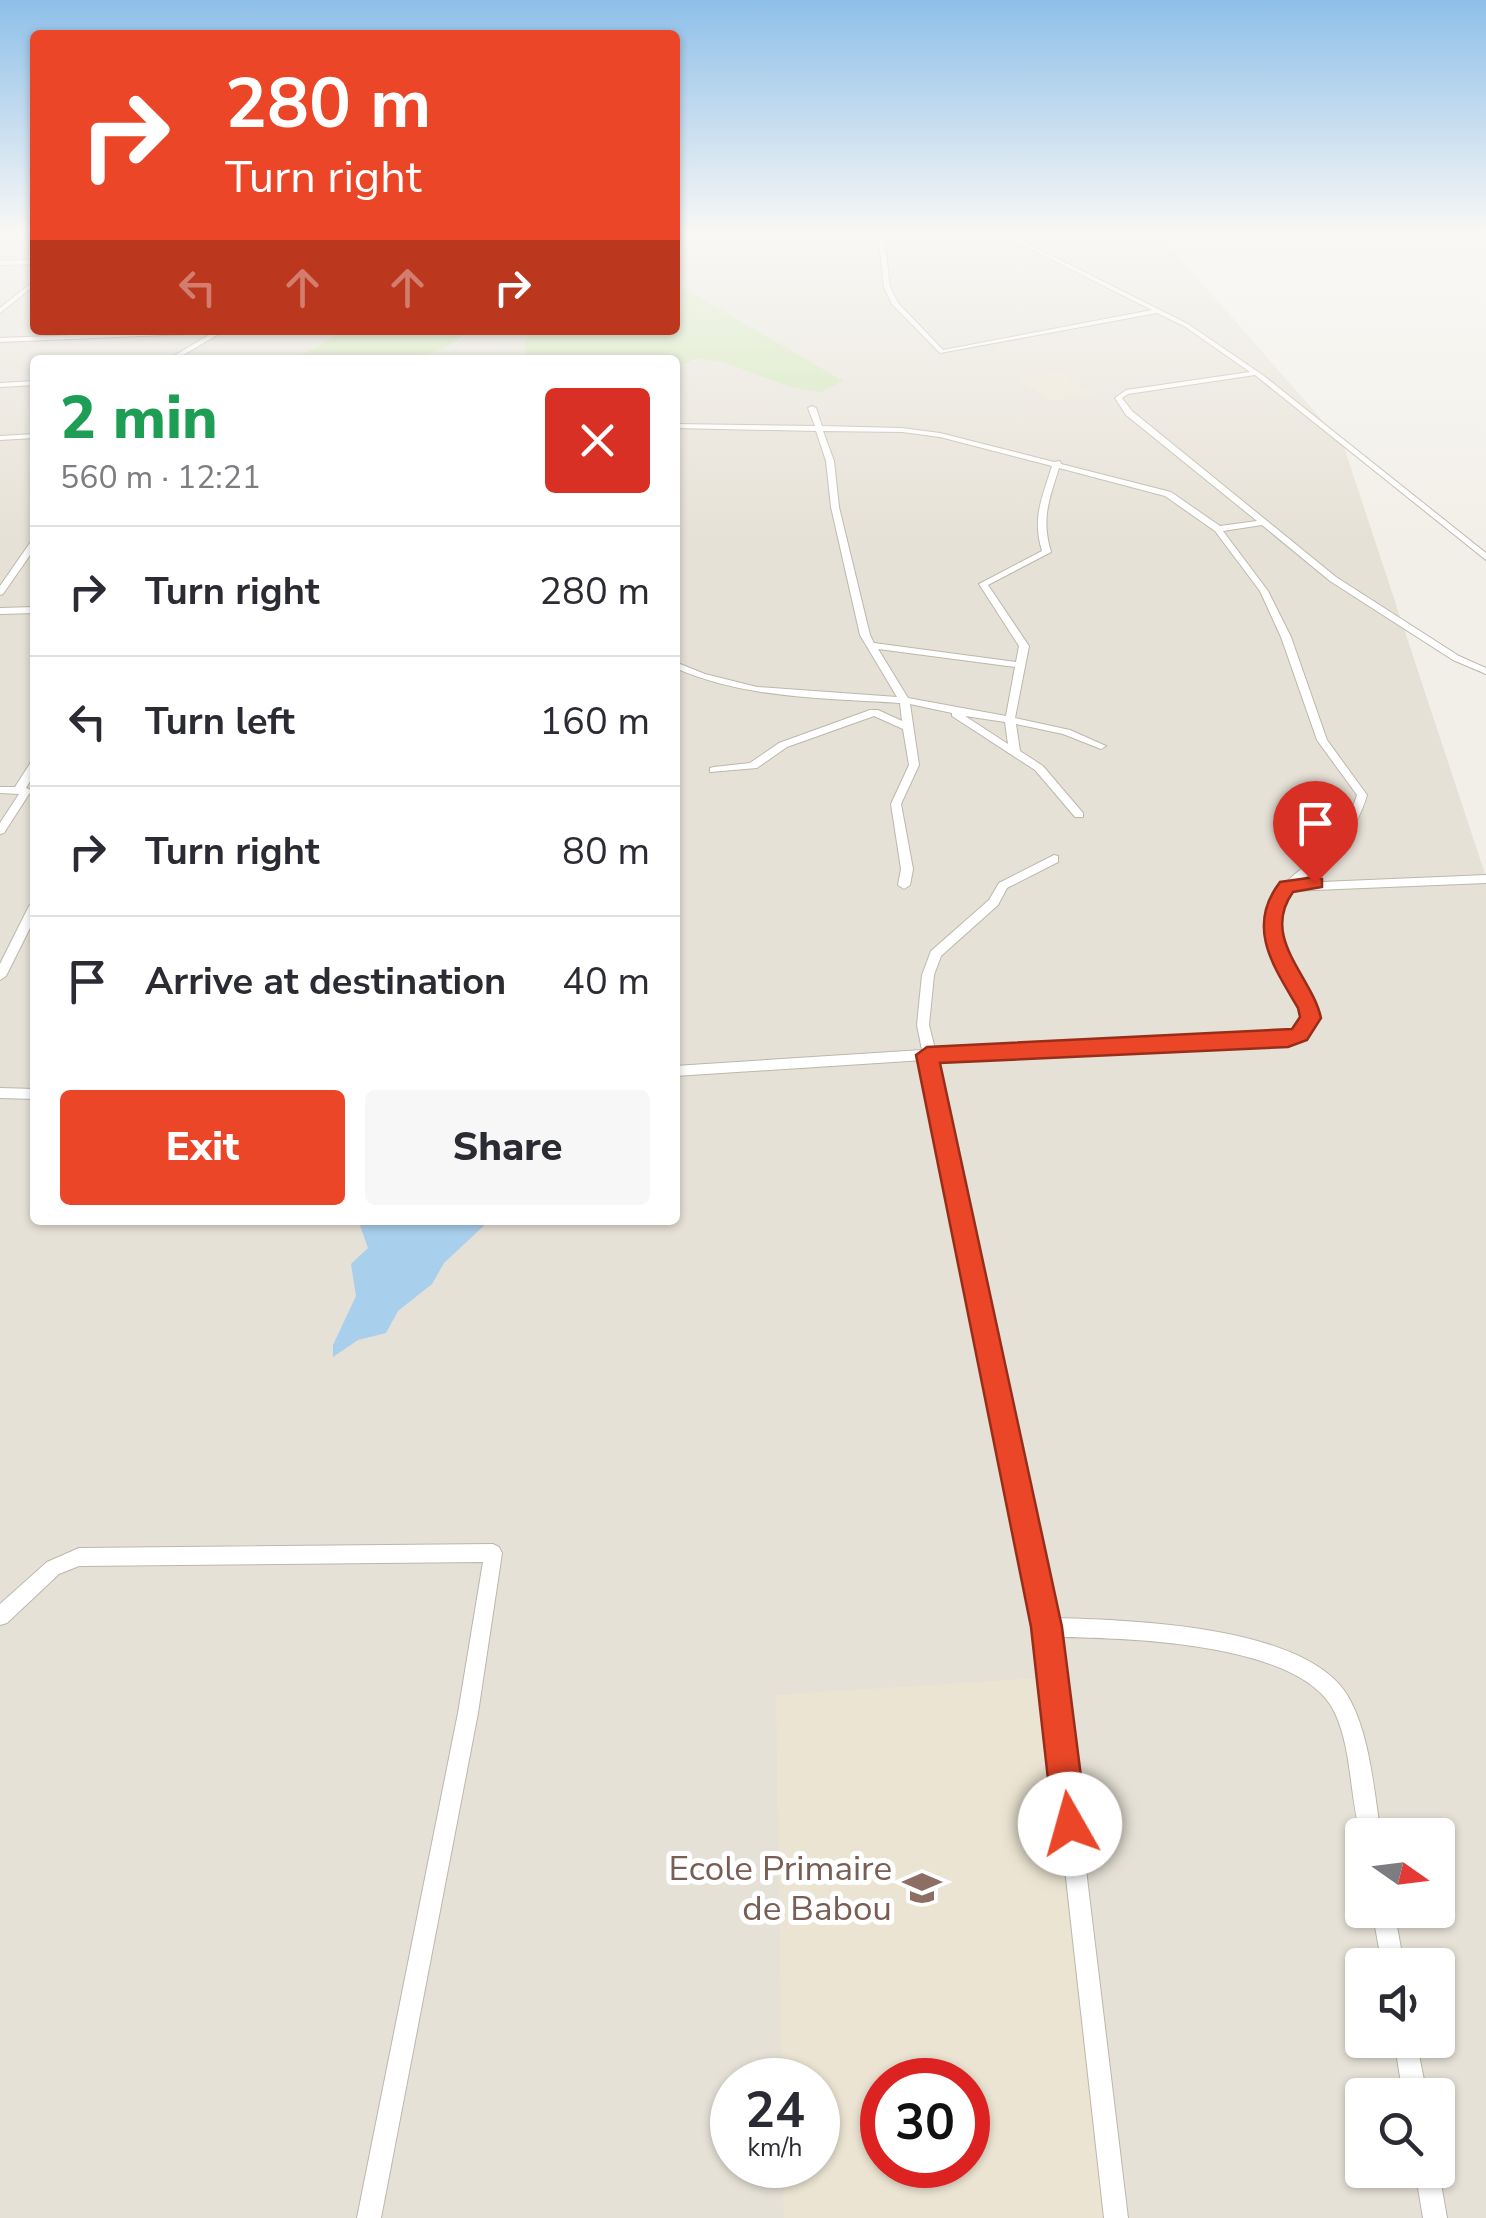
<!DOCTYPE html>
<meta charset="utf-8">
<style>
body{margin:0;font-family:"Nunito Sans",sans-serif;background:#f7f7f7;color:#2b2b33;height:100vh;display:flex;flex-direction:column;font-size:38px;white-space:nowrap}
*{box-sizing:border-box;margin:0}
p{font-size:32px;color:#7c7c81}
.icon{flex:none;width:55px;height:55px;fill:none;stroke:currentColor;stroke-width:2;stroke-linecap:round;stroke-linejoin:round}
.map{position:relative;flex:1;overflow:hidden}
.drawer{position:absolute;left:30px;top:355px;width:650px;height:870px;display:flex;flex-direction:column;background:#fff;border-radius:10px;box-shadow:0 2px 8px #0004}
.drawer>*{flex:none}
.guide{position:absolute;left:30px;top:30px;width:650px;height:305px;border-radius:10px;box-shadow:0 2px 8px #0004;background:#ea4627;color:#fff;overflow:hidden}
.needle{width:65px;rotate:104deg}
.tools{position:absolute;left:1345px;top:1818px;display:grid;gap:20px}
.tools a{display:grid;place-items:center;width:110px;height:110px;border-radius:10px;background:#fff;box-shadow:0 2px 8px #0004;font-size:50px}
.speed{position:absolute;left:710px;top:2058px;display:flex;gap:20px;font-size:50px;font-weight:700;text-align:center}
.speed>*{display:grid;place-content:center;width:130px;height:130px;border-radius:50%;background:#fff;box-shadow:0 2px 8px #0004;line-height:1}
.speed small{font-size:25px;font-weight:400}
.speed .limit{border:15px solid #d22;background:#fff;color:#111}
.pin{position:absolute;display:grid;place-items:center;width:85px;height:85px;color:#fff;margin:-102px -42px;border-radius:50% 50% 50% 0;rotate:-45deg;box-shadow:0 0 10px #0007}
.pin .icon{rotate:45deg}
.me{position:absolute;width:110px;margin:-55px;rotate:353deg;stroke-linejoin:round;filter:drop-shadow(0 0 8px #0008)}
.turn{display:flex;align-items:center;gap:35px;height:210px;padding:0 30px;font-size:45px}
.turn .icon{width:130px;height:130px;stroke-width:2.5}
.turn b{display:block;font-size:70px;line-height:85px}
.lanes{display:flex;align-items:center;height:95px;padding:0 30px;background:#0003;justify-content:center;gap:50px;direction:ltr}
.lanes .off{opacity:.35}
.round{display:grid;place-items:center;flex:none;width:105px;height:105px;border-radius:10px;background:#f7f7f7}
.overview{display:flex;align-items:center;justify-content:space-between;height:170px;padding:0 30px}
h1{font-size:60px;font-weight:800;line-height:75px;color:#1e9e55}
.primary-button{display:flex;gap:20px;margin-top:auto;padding:20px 30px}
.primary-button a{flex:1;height:115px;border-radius:10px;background:#ea4627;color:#fff;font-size:40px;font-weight:800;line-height:115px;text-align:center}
.primary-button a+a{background:#f7f7f7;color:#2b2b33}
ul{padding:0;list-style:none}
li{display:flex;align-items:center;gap:30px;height:130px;padding:0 30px;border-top:2px solid #e1e1e2}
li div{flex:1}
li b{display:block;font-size:38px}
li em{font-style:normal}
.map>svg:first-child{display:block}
.residential{fill:#e6e1d6;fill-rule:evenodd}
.education{fill:#ebe4d2;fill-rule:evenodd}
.green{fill:#cee4b3}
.water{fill:#a8cfeb}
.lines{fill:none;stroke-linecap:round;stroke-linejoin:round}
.minor-casing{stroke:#bdb7ab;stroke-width:2}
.minor{fill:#fff;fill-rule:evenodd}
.route{fill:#ea4627;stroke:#982e19;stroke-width:2.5}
.labels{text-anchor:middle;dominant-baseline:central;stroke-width:10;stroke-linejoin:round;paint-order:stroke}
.near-education-label{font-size:35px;fill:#785e54;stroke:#fff;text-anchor:end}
</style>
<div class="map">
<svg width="1486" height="2218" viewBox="0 0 1486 2218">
<rect width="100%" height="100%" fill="#f2efe8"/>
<!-- residential -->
<path class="residential" d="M0,231H35V330H345L293,360H35V1220H675V360H409L460,340L470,330H675V231H1144L1165,241L1343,444L1486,877V2218H0ZM1362,1835H1438V1910H1362ZM1362,1965H1438V2040H1362ZM732,2080H818V2165H732ZM882,2080H968V2165H882ZM1362,2095H1438V2170H1362Z"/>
<!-- education -->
<g class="education">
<polygon points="1058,372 1093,394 1052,401 1018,379"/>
<path d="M1040,1678L1105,2218H784L783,2165H818V2080H782L776,1695ZM882,2080H968V2165H882Z"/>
</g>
<!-- green -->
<g class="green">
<polygon points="675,283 843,381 821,392 790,387 724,362 697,358 675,368 675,360 527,360 524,343 535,330 675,330"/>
<path d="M345,330H470C427,373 349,360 293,360Z"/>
</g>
<!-- water -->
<polygon class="water" points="358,1220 490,1220 444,1263 432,1284 398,1311 386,1333 358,1340 333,1357 333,1345 356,1296 351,1264 368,1248"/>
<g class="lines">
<!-- minor casing -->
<g class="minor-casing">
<g id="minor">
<path d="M878,231H883L890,287L898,303L943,350L1152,310L995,231H1002L1188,324L1264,376L1486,553V560L1255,375L1128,394L1122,398L1132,411L1336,577L1459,656L1486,668V674L1453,660L1330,581L1262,525L1223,531L1268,591L1291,637L1327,740L1367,795C1356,834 1330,858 1298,883L1486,875V883L1290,891C1261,942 1301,970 1316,1018L1305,1038L1293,1042L937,1059L1054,1618C1129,1620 1301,1625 1346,1693C1370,1731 1374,1792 1381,1835H1362V1839C1349,1798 1353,1753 1335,1713C1303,1642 1126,1638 1058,1637L1128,2218H1104L1038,1627L924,1060L675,1076V1066L922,1050L917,1025L922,975L931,951L989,900L999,883L1054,855L1058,856V862L1007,888L998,905L941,956L934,975L929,1025L935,1049L1014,1044L1287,1034L1295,1032L1304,1018C1295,991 1275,968 1268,940C1255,891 1304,872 1331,843C1344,828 1351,813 1357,795L1317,740L1281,637L1260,591L1215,531L1165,496L1059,468C1049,500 1041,519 1051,552L988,585L1029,646L1015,718L1070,730L1106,746L1101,749L1063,734L1016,724L1020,751L1043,766L1083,813V817H1075L1035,770L952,716V713L910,704L919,765L901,804L913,869L910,885L904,889L898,885L901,869L891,804L909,765L903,729L874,716L787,747L757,768L710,772V768L714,767L750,763L779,743L870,710H878L902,721L900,703C823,698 747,699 675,668V662L705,674L757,687L897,697L860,635L831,507L826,461L816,431L675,428V424L815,426L808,408L812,406L816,408L822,426L902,428L940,433L1054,462L1060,461L1061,464L1171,492L1220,526L1257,521L1126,415L1115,398L1126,390L1250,372L1184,326L1157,313L940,353L892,304L884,287ZM823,431L902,432L940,437L1052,466C1042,498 1032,518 1042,551L979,584L1019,646L1016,662L874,643L870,635L839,507L834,461ZM878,649L1015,667L1006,716L908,698ZM965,716L1005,722L1008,744Z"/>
<polygon points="35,260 35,264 0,265 0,261"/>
<polygon points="35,280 35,285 0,313 0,308"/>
<polygon points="196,330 221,331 219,334 175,360 167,360 212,333 0,342 0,338"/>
<polygon points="35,381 35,385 0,387 0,383"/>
<polygon points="35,434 35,438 0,440 0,436"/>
<polygon points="32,540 35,540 35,548 3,594 0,595 0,586"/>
<polygon points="35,607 35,613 0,614 0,608"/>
<polygon points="35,761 35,773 26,788 34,791 29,794 4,833 0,834 0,823 19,794 0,793 0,787 15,787 31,762"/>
<polygon points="35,902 35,918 6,976 0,980 0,964 29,906"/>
<polygon points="0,1088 35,1089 35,1099 0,1098"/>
<polygon points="493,1544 499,1547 502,1553 478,1713 381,2218 357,2218 458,1713 483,1562 79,1566 59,1574 7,1623 0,1625 0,1604 47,1562 79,1548"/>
<polygon points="1372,1910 1394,1910 1404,1965 1382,1965"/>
<polygon points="1394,2040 1416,2040 1427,2095 1403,2095"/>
<polygon points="1438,2166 1447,2218 1423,2218 1415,2170 1438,2170"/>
</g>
</g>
<!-- minor -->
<use href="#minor" class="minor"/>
</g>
<!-- sky -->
<linearGradient id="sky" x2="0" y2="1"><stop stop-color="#8ebfe9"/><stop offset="0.43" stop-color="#f9f8f5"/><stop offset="1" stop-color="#f9f8f5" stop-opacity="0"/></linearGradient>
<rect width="1486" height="541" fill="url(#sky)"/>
<!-- route -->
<path class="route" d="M1315,877L1322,879V887L1293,892C1260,938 1312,976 1321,1018L1307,1040L1288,1047L940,1063L1062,1627L1087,1824L1082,1836L1070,1841L1058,1836L1053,1824L1031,1627L916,1055L927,1047L1292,1029L1300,1017L1298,1008C1274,967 1245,927 1280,882Z"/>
<!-- icons -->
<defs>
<g id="school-bare" transform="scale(3)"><path d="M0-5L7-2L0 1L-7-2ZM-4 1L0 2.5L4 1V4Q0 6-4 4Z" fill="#8d6e63" stroke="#fff" stroke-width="2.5" paint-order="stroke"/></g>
</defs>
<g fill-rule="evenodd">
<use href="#school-bare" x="922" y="1888"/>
</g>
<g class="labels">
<!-- near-education labels -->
<g class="near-education-label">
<text x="892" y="1868">Ecole Primaire<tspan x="892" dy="40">de Babou</tspan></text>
</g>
</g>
</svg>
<div class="tools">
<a><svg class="needle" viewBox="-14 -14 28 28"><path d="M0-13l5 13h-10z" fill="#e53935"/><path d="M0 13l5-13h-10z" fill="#7c7c81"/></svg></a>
<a><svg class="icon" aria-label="sound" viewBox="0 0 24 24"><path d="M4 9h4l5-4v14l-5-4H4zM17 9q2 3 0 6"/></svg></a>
<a><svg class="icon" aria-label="search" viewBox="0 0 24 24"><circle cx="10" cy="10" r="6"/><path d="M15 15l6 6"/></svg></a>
</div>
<div class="speed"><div>24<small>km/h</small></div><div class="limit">30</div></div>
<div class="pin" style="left:1315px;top:883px;background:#d93025"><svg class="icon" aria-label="arrive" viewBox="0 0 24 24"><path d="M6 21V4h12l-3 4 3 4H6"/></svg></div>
<svg class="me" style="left:1070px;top:1824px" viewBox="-20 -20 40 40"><circle r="19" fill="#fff"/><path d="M0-13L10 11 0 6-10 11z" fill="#ea4627"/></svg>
<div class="guide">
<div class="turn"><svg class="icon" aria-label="right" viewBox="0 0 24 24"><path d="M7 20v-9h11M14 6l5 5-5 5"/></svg><div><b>280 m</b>Turn right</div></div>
<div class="lanes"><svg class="icon off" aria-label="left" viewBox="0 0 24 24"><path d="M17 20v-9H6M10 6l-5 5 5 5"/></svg><svg class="icon off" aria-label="ahead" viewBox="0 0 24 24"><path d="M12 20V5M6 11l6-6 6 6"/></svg><svg class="icon off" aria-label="ahead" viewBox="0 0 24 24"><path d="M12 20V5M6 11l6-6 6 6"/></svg><svg class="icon" aria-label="right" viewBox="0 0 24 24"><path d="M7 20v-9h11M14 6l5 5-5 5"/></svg></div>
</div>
<section class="drawer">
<div class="overview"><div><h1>2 min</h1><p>560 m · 12:21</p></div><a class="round" style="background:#d93025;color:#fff"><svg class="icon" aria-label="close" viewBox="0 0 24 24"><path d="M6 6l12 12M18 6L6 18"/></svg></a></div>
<ul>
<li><svg class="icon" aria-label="right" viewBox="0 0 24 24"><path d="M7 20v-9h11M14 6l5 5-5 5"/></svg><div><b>Turn right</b></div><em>280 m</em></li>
<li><svg class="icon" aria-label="left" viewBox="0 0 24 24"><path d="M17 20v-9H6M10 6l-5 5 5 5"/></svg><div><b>Turn left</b></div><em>160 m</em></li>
<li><svg class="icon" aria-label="right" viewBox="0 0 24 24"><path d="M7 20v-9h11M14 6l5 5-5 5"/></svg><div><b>Turn right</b></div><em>80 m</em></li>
<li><svg class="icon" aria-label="arrive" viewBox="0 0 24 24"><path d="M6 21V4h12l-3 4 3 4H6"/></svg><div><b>Arrive at destination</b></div><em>40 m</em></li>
</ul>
<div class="primary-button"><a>Exit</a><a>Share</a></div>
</section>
</div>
